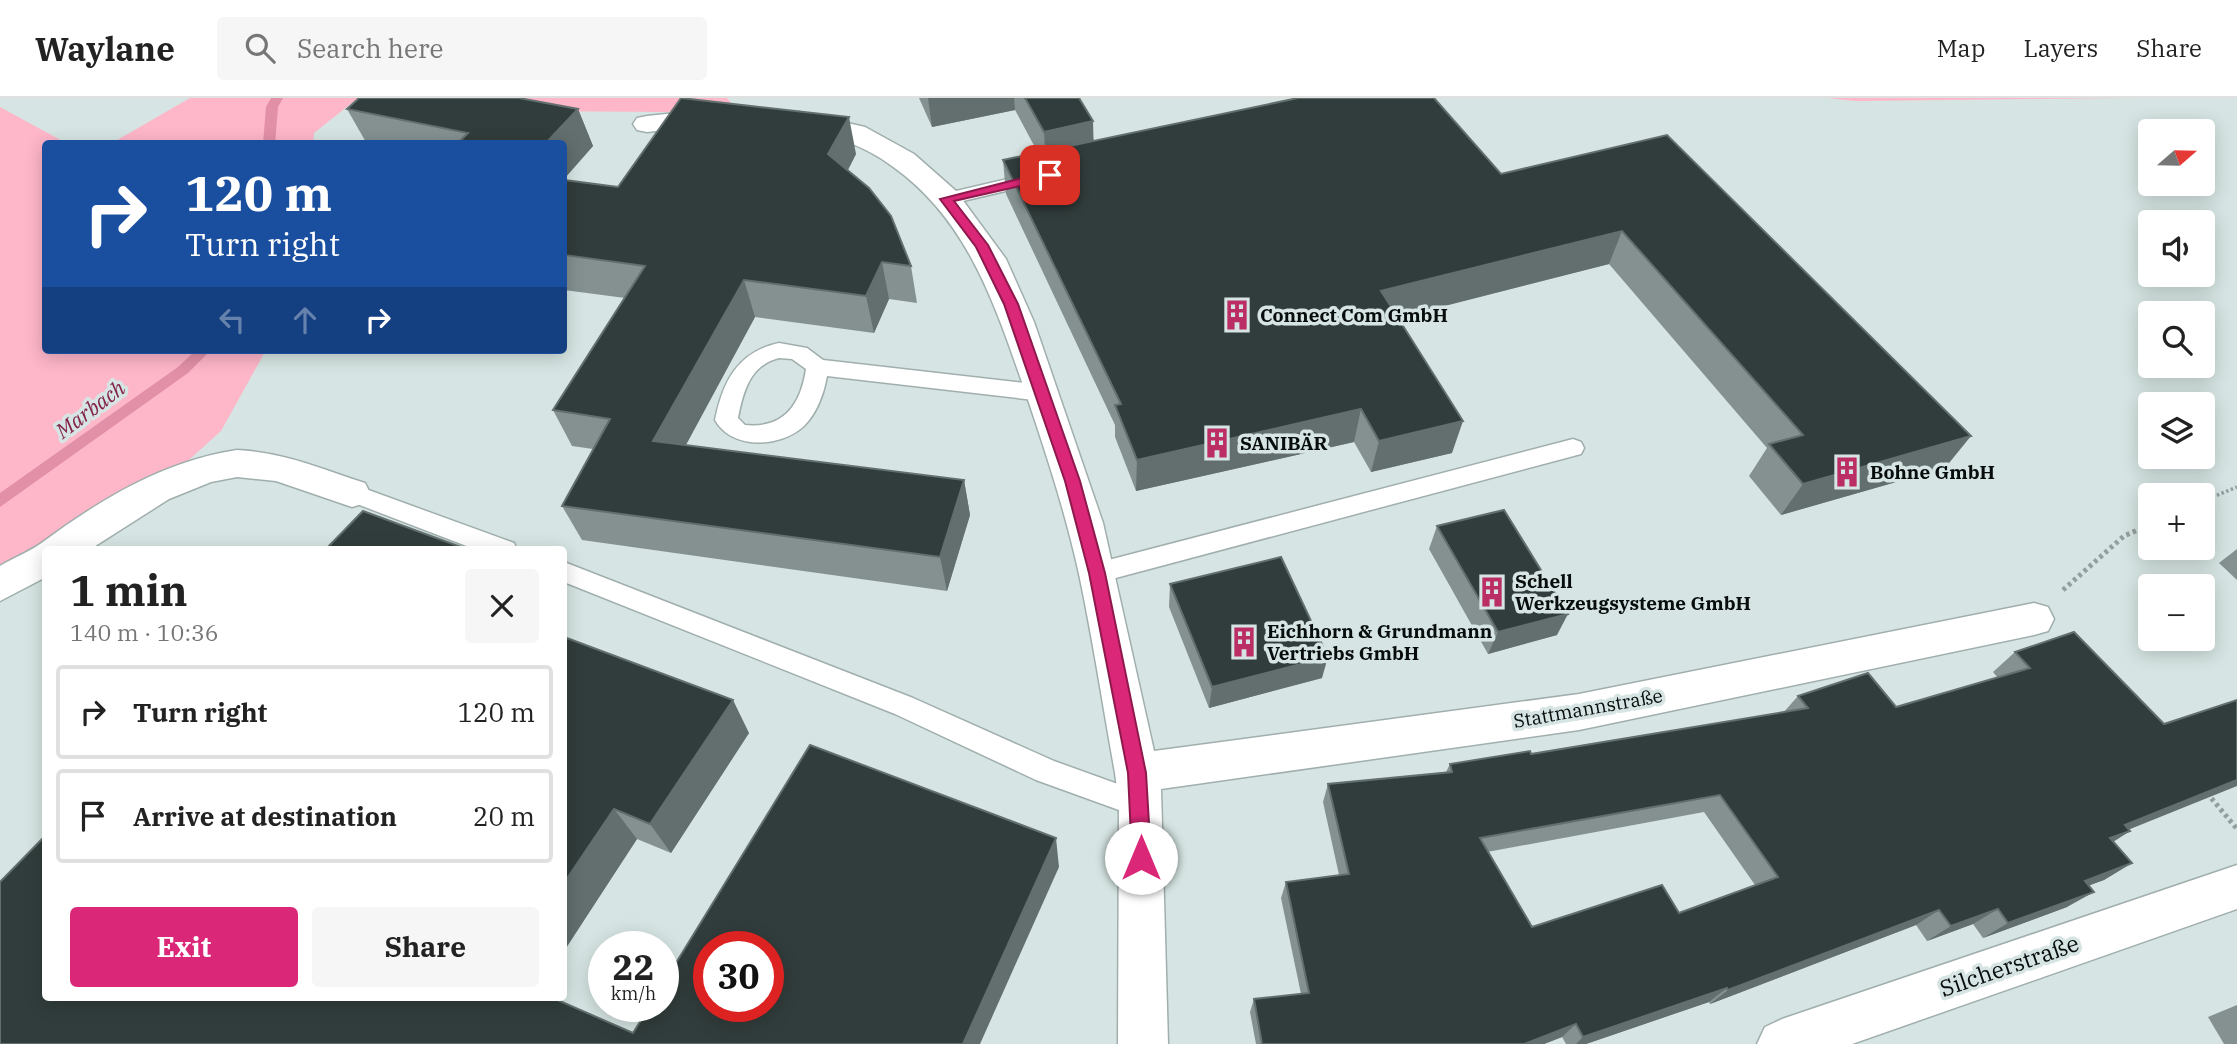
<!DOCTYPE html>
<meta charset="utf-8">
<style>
body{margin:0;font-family:"IBM Plex Serif",serif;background:#f6f6f6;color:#222;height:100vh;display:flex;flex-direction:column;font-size:26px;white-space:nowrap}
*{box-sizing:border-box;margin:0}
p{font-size:23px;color:#767676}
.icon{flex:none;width:38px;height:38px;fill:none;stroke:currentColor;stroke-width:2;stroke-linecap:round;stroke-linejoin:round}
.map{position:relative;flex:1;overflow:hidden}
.details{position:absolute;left:42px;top:448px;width:525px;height:455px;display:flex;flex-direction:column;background:#fff;border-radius:7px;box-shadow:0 4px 18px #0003}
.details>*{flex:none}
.top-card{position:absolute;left:42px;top:42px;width:525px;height:214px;border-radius:7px;box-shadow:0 4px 18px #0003;background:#1a4fa0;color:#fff;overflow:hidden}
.needle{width:46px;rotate:70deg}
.tools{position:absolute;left:2138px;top:21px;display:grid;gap:14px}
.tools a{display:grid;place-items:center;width:77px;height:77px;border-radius:7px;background:#fff;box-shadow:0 4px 18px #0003;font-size:35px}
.speed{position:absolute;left:588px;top:833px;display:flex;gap:14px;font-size:35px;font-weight:700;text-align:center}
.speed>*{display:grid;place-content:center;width:91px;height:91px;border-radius:50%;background:#fff;box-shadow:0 4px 18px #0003;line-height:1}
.speed small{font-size:18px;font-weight:400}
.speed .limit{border:10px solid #d22;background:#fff;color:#111}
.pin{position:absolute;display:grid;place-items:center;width:60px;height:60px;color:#fff;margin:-30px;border-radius:14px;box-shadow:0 4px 10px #0006}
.me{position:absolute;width:77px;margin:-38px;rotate:0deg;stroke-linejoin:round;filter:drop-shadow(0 0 5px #0008)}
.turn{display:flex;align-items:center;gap:24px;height:147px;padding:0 28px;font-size:32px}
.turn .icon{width:91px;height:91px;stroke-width:2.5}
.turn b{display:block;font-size:49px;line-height:60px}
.lanes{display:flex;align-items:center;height:66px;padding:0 28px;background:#0003;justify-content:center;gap:35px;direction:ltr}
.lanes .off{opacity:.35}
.round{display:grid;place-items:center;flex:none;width:74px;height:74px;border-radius:7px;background:#f6f6f6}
.head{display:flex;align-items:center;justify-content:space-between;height:119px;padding:0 28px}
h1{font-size:42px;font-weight:700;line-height:52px}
.cta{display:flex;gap:14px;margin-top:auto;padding:14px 28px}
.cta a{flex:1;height:80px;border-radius:7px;background:#db2777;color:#fff;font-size:28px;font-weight:700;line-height:80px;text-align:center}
.cta a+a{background:#f6f6f6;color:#222}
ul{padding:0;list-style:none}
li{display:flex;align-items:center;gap:21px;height:94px;margin:0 14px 10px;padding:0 14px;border:4px solid #e0e0e0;border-radius:7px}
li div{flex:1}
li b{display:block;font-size:26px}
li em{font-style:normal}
header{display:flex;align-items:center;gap:42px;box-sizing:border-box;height:98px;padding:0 35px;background:#fff;border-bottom:2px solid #e0e0e0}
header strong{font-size:33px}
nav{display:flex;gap:38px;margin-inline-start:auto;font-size:24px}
.search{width:490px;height:63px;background:#f6f6f6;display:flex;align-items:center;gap:18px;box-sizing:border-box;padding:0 24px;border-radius:7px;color:#767676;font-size:26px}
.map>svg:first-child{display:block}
.green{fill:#feb6c9}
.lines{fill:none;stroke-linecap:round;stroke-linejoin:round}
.stream{fill:#e290a7;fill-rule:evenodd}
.lane-casing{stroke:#a0afad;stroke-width:3}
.street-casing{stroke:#a0afad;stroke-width:3}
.path-far1{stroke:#939f9e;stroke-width:3.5;stroke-dasharray:2.5 2.5;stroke-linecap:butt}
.path{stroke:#939f9e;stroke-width:5;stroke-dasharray:3.5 3.5;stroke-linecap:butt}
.lane{fill:#fff;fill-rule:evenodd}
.street{fill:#fff;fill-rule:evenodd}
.wall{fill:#849190;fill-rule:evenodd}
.shaded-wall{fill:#626f6e}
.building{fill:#313d3c;stroke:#626f6e;stroke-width:2;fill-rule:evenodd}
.route{fill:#db2777;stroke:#8e194d;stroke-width:2}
.labels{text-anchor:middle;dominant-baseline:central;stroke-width:7;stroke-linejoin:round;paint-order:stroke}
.poi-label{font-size:19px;font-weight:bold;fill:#070c0c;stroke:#d6e5e3;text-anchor:start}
.street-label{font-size:19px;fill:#070c0c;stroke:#d6e5e3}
.water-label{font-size:21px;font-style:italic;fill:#832347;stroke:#d6e5e3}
.near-street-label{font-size:23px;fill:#070c0c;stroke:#d6e5e3}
</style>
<header>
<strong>Waylane</strong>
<div class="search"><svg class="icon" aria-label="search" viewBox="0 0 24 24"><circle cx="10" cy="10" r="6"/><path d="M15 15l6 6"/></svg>Search here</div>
<nav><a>Map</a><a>Layers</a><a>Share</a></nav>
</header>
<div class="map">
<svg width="2237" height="946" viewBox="0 0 2237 946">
<rect width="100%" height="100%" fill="#d6e5e3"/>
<!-- green -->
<g class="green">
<polygon points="190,0 358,0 314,35 313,45 112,45"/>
<polygon points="446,0 727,0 732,6 667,14 523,13"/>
<polygon points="1828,0 2130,0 1855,3"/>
<polygon points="0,9 66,45 46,46 46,252 266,252 221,333 179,371 0,479"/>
</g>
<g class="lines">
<!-- stream -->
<g class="stream">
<polygon points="271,0 283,0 278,9 275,46 263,46 266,9"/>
<polygon points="196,252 211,252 188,275 0,409 0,395 178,269"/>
</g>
<!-- lane casing -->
<g class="lane-casing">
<g id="lane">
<polygon points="1037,74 1044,76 1046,80 1044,84 946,107 936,101 939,97"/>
<path d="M779,245L807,250L823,262L1043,287L1051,289L1054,295L1051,301L1043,303L827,278C824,295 817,315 804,328C780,350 732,352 715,322C723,283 738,254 779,245ZM779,260L792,261L806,271C801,306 784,331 745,327L738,320C743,294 750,267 779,260Z"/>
<polygon points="1573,341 1581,344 1584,350 1581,356 1097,485 1088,482 1085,475 1088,468 1097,465"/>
<polygon points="352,386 514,445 517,452 477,452 344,401 340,395 344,389"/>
<polygon points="564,464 913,600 1054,663 1151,698 1155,707 1151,716 1141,720 1036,682 895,616 564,484"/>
</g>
</g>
<!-- street casing -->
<g class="street-casing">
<g id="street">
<polygon points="715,11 725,13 729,19 725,25 647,34 637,32 633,26 637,20 647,18"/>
<path d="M799,14L865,29L914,56L956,93L1006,161L1034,224L1103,425L1154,653L1579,596L2034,505L2048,509L2054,521L2048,533L2034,537L1579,632L1161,691L1168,946H1118L1119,707L1115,675C1103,609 1093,542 1079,476C1065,412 1044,349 1023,287C994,204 967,121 892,68C860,44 827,37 789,28L785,22L789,16Z"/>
<path d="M237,352C283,354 322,371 365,385L370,395L365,405L352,409L276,383L237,379L211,384L169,401L89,452H46V479L0,503V468C13,460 31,453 43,444C101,401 164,363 237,352Z"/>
<polygon points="2237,767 2237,811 1852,946 1757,946 1765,929 1782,921"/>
</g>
</g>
<!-- path-far1 -->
<polyline class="path-far1" points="2203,403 2237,389"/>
<!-- path -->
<g class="path">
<polyline points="2063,492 2124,438 2151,426"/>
<polyline points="2207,695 2237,731"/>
</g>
<!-- lane -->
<use href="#lane" class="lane"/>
<!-- street -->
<use href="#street" class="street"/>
</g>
<!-- wall -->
<g class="wall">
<polygon points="919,0 1079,0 1094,43 1501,76 1667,37 1945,370 1781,417 1749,378 1767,350 1609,166 1398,220 1452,355 1371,374 1354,344 1136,393 1115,339 1115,327 1006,96 1003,62 1038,55 1015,12 932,29"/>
<polygon points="347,11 578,11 593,48 564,81 564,46 367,46"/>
<polygon points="856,56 848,72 911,168 917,205 889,201 874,235 755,219 686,347 964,382 970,417 947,493 582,442 562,408 593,351 572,348 553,312 625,200 564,192 564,82 618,89"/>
<polygon points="1437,428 1557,537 1488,556 1429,451"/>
<polygon points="2237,451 2237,482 2219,465"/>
<polygon points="1170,486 1322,580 1209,610 1169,509"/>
<path d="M2074,534L2129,731L2130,733L2113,744L2132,765L2104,782L2089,787L2067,809L1983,840L1973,826L1927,843L1916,827L1710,906L1709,904L1586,946H1566L1562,939L1544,946H1256L1250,914L1254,901L1301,896L1281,800L1286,784L1339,777L1323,704L1328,686L1446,674L1450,666L1531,656L1783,615L1798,598L1896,609L1998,580L1993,574L2015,554ZM1704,714L1755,787L1679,815L1532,829L1487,754Z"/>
<polygon points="564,539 749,635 671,755 637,741 564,853"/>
<polygon points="2237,907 2237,946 2224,946 2208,919"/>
</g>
<!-- shaded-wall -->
<g class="shaded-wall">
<polygon points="928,0 1014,0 1015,12 932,29"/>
<polygon points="578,11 593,48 564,81 564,46 545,46"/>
<polygon points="849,19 856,56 837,93 828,56"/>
<polygon points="1093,23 1094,59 1046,70 1044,34"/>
<polygon points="1622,133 1609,166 1373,226 1381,193"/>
<polygon points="882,164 889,201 874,235 866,198"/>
<polygon points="744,182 755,219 669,378 653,343"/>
<polygon points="1361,311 1354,344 1136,393 1137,362"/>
<polygon points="1463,323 1452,355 1371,374 1379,343"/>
<polygon points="1971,338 1945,370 1781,417 1803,386"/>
<polygon points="964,382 970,417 947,493 940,459"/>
<polygon points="1568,516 1557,537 1488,556 1498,534"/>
<polygon points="1328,559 1322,580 1209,610 1212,589"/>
<polygon points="733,602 749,635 671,755 650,726"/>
<polygon points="2237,682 2237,688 2098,744 2125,727"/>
<polygon points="614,711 637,741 564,853 564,785"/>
<polygon points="2130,733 2103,750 2110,740"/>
<polygon points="1056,740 1059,769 980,946 963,946"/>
<polygon points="2132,765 2104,782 2058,799 2085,783"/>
<polygon points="2094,794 2067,809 1983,840 2008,825"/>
<polygon points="1998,811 1973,826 1927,843 1951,828"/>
<polygon points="1939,812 1916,827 1710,906 1728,892"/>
<polygon points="1727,890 1709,904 1586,946 1576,946 1583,939"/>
<polygon points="1576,926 1562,939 1544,946 1524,946"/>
</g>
<!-- building -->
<g class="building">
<polygon points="359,0 519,0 578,11 545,46 457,46 468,35 347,11"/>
<polygon points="681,0 849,19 828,56 869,90 891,118 911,168 882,164 866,198 744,182 653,343 964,382 940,459 562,408 610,321 553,312 645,168 564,157 564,82 618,89"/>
<polygon points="1025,0 1079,0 1093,23 1044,34"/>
<polygon points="1298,0 1434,0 1501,76 1667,37 1971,338 1803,386 1769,346 1803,337 1622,133 1381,193 1463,323 1379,343 1361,311 1137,362 1115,307 1121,306 1003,62"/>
<polygon points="1504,412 1568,516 1498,534 1437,428"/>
<polygon points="363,413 469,452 325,452"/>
<polygon points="1281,459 1328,559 1212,589 1170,486"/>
<path d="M2074,534L2164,626L2237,602V682L2125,727L2130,733L2110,740L2132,765L2085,783L2094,794L2008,825L1998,811L1951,828L1939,812L1728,892L1727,890L1583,939L1576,926L1524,946H1262L1254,901L1309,895L1286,784L1349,776L1328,686L1452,674L1450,666L1530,653L1531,656L1808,610L1798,598L1868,575L1896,609L2030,570L2015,554ZM1720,697L1778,779L1679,815L1662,787L1532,829L1480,740Z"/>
<polygon points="564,539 733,602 650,726 614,711 564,785"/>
<path d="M810,647L1056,740L963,946H0V784L46,737V900H553L633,935L650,908H663V886ZM709,849H768V908H709Z"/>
</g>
<!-- route -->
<polygon class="route" points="1050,73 1055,75 1055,80 954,103 988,147 1018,206 1080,383 1105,475 1146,675 1151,760 1148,766 1141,769 1135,766 1132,760 1128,675 1089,475 1065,383 1004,206 976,149 940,101"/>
<!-- icons -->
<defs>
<g id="building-bare" transform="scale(2.415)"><path d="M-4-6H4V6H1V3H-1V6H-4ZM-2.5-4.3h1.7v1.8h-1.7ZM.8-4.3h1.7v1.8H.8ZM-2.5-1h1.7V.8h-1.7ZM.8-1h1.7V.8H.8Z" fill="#ba2e65" stroke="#d6e5e3" stroke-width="2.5" paint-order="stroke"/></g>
</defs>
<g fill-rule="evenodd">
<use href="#building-bare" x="1237" y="217"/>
<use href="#building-bare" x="1217" y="345"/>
<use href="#building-bare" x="1847" y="374"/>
<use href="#building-bare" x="1492" y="494"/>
<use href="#building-bare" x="1244" y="544"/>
</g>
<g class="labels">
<!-- poi labels -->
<g class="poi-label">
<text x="1260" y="217">Connect Com GmbH</text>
<text x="1240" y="345">SANIBÄR</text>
<text x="1870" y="374">Bohne GmbH</text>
<text x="1515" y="483">Schell<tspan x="1515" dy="22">Werkzeugsysteme GmbH</tspan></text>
<text x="1267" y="533">Eichhorn &amp; Grundmann<tspan x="1267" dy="22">Vertriebs GmbH</tspan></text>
</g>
<!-- street labels -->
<g class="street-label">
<text transform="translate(1588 610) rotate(-10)">Stattmannstraße</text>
</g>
<!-- water labels -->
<g class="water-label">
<text transform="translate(90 311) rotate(-37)">Marbach</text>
</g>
<!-- near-street labels -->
<g class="near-street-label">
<text transform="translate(2009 867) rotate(-19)">Silcherstraße</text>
</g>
</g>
</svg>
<div class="tools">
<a><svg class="needle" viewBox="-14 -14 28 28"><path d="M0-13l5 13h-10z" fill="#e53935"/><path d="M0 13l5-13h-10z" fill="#767676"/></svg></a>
<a><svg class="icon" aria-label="sound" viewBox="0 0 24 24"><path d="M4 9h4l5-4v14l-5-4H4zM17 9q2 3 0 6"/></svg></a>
<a><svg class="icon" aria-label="search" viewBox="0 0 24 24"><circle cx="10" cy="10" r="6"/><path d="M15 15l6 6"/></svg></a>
<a><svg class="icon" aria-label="layers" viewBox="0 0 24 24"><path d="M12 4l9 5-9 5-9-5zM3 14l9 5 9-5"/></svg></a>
<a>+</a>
<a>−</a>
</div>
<div class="speed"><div>22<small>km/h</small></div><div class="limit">30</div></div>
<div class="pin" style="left:1050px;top:77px;background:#d93025"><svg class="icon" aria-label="arrive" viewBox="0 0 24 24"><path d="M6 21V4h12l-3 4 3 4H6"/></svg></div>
<svg class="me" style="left:1141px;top:760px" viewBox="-20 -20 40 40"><circle r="19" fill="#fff"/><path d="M0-13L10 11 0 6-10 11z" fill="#db2777"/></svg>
<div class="top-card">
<div class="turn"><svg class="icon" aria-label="right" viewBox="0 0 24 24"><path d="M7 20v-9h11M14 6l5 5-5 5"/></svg><div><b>120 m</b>Turn right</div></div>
<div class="lanes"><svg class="icon off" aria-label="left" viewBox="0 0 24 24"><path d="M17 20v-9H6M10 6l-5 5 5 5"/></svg><svg class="icon off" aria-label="ahead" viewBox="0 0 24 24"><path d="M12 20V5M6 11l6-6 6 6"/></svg><svg class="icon" aria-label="right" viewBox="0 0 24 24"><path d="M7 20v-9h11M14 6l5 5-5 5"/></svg></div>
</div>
<section class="details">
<div class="head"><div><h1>1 min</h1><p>140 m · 10:36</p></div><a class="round"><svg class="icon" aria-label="close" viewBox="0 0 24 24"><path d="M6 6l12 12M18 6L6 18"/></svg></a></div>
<ul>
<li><svg class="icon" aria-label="right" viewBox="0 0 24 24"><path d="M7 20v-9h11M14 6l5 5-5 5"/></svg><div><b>Turn right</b></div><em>120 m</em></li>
<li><svg class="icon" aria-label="arrive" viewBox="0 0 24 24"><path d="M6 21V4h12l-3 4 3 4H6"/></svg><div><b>Arrive at destination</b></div><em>20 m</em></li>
</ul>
<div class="cta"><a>Exit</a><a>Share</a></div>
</section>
</div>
